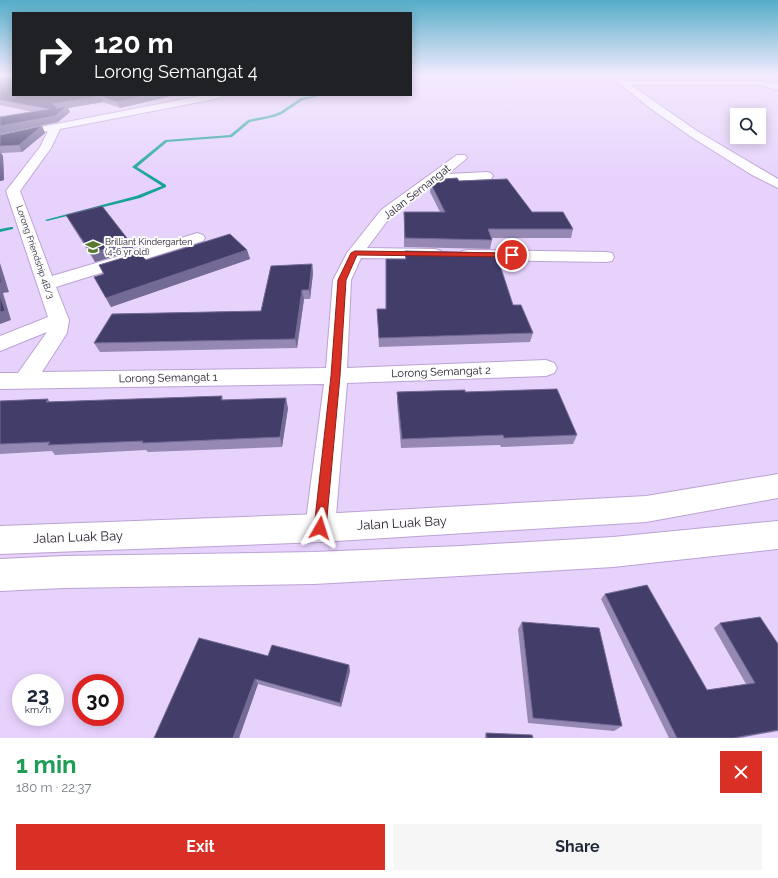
<!DOCTYPE html>
<meta charset="utf-8">
<style>
body{margin:0;font-family:Raleway,sans-serif;background:#f6f6f7;color:#1f2937;height:100vh;display:flex;flex-direction:column;font-size:15px;white-space:nowrap}
*{box-sizing:border-box;margin:0}
p{font-size:13px;color:#747a83}
.icon{flex:none;width:22px;height:22px;fill:none;stroke:currentColor;stroke-width:2;stroke-linecap:round;stroke-linejoin:round}
.map{position:relative;height:738px;overflow:hidden}
.side{display:flex;flex-direction:column;background:#fff;flex:1}
.side>*{flex:none}
.hud{position:absolute;left:12px;top:12px;width:400px;height:84px;border-radius:0px;box-shadow:0 2px 10px #0003;background:#202124;color:#fff;overflow:hidden}
.tools{position:absolute;left:730px;top:108px;display:grid;gap:8px}
.tools a{display:grid;place-items:center;width:36px;height:36px;border-radius:0px;background:#fff;box-shadow:0 2px 10px #0003;font-size:20px}
.speed{position:absolute;left:12px;top:674px;display:flex;gap:8px;font-size:20px;font-weight:700;text-align:center}
.speed>*{display:grid;place-content:center;width:52px;height:52px;border-radius:50%;background:#fff;box-shadow:0 2px 10px #0003;line-height:1}
.speed small{font-size:10px;font-weight:400}
.speed .limit{border:6px solid #d22;background:#fff;color:#111}
.pin{position:absolute;display:grid;place-items:center;width:34px;height:34px;color:#fff;margin:-17px;border:2px solid #fff;border-radius:50%;box-shadow:0 1px 4px #0007}
.me{position:absolute;width:44px;margin:-22px;rotate:6deg;stroke-linejoin:round;filter:drop-shadow(0 0 3px #0008)}
.turn{display:flex;align-items:center;gap:14px;height:84px;padding:0 16px;font-size:18px}
.turn .icon{width:52px;height:52px;stroke-width:2.5}
.turn b{display:block;font-size:28px;line-height:34px}
.round{display:grid;place-items:center;flex:none;width:42px;height:42px;border-radius:0px;background:#f6f6f7}
.overview{display:flex;align-items:center;justify-content:space-between;height:68px;padding:0 16px}
h1{font-size:24px;font-weight:700;line-height:30px;color:#1e9e55}
.action{display:flex;gap:8px;margin-top:auto;padding:8px 16px}
.action a{flex:1;height:46px;border-radius:0px;background:#d93025;color:#fff;font-size:16px;font-weight:700;line-height:46px;text-align:center}
.action a+a{background:#f6f6f7;color:#1f2937}
.map>svg:first-child{display:block}
.lines{fill:none;stroke-linecap:round;stroke-linejoin:round}
.stream{fill:#16a299;fill-rule:evenodd}
.minor-casing{stroke:#bba2d3;stroke-width:2}
.tertiary-casing{stroke:#bba2d3;stroke-width:2}
.minor{fill:#fff;fill-rule:evenodd}
.tertiary{fill:#fff;fill-rule:evenodd}
.wall{fill:#9588b3}
.shaded-wall{fill:#746a96}
.building{fill:#433d6a;stroke:#746a96}
.route{fill:#d93025;stroke:#8d1f18}
.labels{text-anchor:middle;dominant-baseline:central;stroke-width:4;stroke-linejoin:round;paint-order:stroke}
.far-poi-label{font-size:9px;fill:#23192b;stroke:#fdfdfd;text-anchor:start}
.far-street-label{font-size:9px;fill:#23192b;stroke:#fdfdfd}
.street-label{font-size:11px;fill:#23192b;stroke:#fdfdfd}
.near-street-label{font-size:13px;fill:#23192b;stroke:#fdfdfd}
</style>
<div class="map">
<svg width="778" height="738" viewBox="0 0 778 738">
<rect width="100%" height="100%" fill="#e7d2fc"/>
<g class="lines">
<!-- stream -->
<g class="stream">
<polygon points="319,95 324,95 303,100 282,114 274,117 250,122 232,137 167,142 137,167 166,185 166,187 140,198 47,221 45,220 136,196 162,186 132,167 165,140 230,135 248,120 272,115 280,112 301,98"/>
<polygon points="11,227 13,227 13,229 0,232 0,229"/>
</g>
<!-- minor casing -->
<g class="minor-casing">
<g id="minor">
<polygon points="610,76 619,76 625,81 759,81 778,84 778,90 759,85 631,85 697,131 778,179 778,188 752,175 690,136 650,108"/>
<polygon points="205,95 224,95 220,98 60,129 51,148 20,191 52,276 191,235 197,233 203,235 205,238 203,241 56,287 69,320 67,333 42,372 326,368 333,280 347,253 381,210 457,155 465,155 467,158 448,174 487,172 491,173 493,176 491,179 437,182 391,216 367,248 435,249 441,251 443,254 441,257 435,259 361,258 351,280 347,368 546,360 554,363 557,368 554,373 546,376 347,383 335,528 330,538 320,542 310,538 305,528 324,384 0,389 0,373 18,373 47,332 0,351 0,336 48,317 6,191 40,147 48,131 0,141 0,135"/>
<polygon points="468,250 606,252 612,253 614,257 612,261 606,262 468,260 462,259 460,255 462,251"/>
</g>
</g>
<!-- tertiary casing -->
<g class="tertiary-casing">
<g id="tertiary">
<polygon points="778,474 778,498 646,522 320,542 0,554 0,526 320,514 646,496"/>
<polygon points="778,521 778,549 613,567 460,576 314,584 64,588 0,591 0,559 64,556 314,552 460,546 613,537"/>
</g>
</g>
<!-- minor -->
<use href="#minor" class="minor"/>
<!-- tertiary -->
<use href="#tertiary" class="tertiary"/>
</g>
<!-- wall -->
<g class="wall">
<polygon points="0,76 13,95 175,95 120,108 103,102 68,108 70,112 58,122 0,134 0,117 33,112 0,105"/>
<polygon points="42,126 45,133 22,152 1,153 3,156 4,180 0,181 0,135"/>
<polygon points="459,181 573,229 571,238 491,238 492,240 490,249 404,247 404,212 440,212 430,192 431,184"/>
<polygon points="66,215 134,250 95,262 71,224"/>
<polygon points="247,250 250,259 111,307 94,277 103,274 99,265"/>
<polygon points="405,251 513,305 533,333 530,342 379,347 377,309 386,309 405,259"/>
<polygon points="312,264 313,273 310,299 304,299 297,348 100,352 94,343 261,311"/>
<polygon points="397,392 465,392 577,435 573,444 501,447 500,445 401,448 397,402"/>
<polygon points="222,396 223,400 288,408 282,447 148,452 146,450 55,455 52,451 0,454 0,401 48,399 50,402"/>
<polygon points="605,594 707,690 746,684 714,628 720,623 778,644 778,731 740,738 669,738 601,599"/>
<polygon points="522,622 622,726 614,731 528,723 518,629"/>
<polygon points="268,656 349,665 350,671 341,707 258,684 239,738 154,738"/>
<polygon points="486,733 533,738 485,738 485,735"/>
</g>
<!-- shaded-wall -->
<g class="shaded-wall">
<polygon points="148,95 175,95 120,108 117,102"/>
<polygon points="100,96 103,102 68,108 70,112 58,122 0,134 0,126 56,110 53,104"/>
<polygon points="42,126 45,133 22,152 19,145"/>
<polygon points="0,152 3,156 4,180 0,181"/>
<polygon points="130,242 134,250 95,262 91,253"/>
<polygon points="247,250 250,259 111,307 106,298"/>
<polygon points="0,263 9,292 3,293 11,320 0,324"/>
<polygon points="312,264 313,273 310,299 309,290"/>
<polygon points="302,290 304,299 297,348 295,339"/>
<polygon points="286,398 288,408 282,447 280,437"/>
<polygon points="349,665 350,671 341,707 340,703"/>
<polygon points="255,679 258,684 239,738 233,738"/>
</g>
<!-- building -->
<g class="building">
<polygon points="0,76 13,76 13,95 148,95 117,102 100,96 53,104 57,108 67,106 55,116 0,126 0,117 49,109 0,100"/>
<polygon points="42,126 19,145 0,146 0,135"/>
<polygon points="457,178 459,181 507,179 532,212 563,212 573,229 488,229 492,240 405,238 404,212 445,212 431,184 444,179"/>
<polygon points="102,206 130,242 91,253 66,215"/>
<polygon points="230,234 247,250 106,298 94,277 104,274 99,265 139,253 146,260"/>
<polygon points="405,251 496,253 513,305 521,305 533,333 379,338 377,309 386,309 386,259 406,259"/>
<polygon points="312,264 309,290 302,290 295,339 94,343 112,314 261,311 271,266"/>
<polygon points="0,274 2,283 0,283"/>
<polygon points="0,295 5,311 0,312"/>
<polygon points="557,389 577,435 504,438 503,435 402,439 397,392 465,390 465,392"/>
<polygon points="222,396 221,400 286,398 280,437 142,443 143,441 48,445 50,442 0,444 0,401 48,399 46,402"/>
<polygon points="647,585 707,690 755,683 720,623 760,617 778,644 778,730 733,738 677,738 605,594"/>
<polygon points="522,622 599,628 622,726 533,718"/>
<polygon points="199,638 268,656 272,645 349,665 340,703 255,679 233,738 154,738"/>
<polygon points="486,733 532,735 533,738 487,738"/>
</g>
<!-- sky -->
<linearGradient id="sky" x2="0" y2="1"><stop stop-color="#54adc8"/><stop offset="0.42" stop-color="#f4ebfe"/><stop offset="1" stop-color="#f4ebfe" stop-opacity="0"/></linearGradient>
<rect width="778" height="179" fill="url(#sky)"/>
<!-- route -->
<polygon class="route" points="355,251 512,253 515,255 512,257 357,255 346,280 340,376 326,528 324,532 320,534 316,532 314,528 331,376 338,280 351,253"/>
<!-- icons -->
<defs>
<g id="school-bare" transform="scale(1.2)"><path d="M0-5L7-2L0 1L-7-2ZM-4 1L0 2.5L4 1V4Q0 6-4 4Z" fill="#5a782e" stroke="#fdfdfd" stroke-width="2.5" paint-order="stroke"/></g>
</defs>
<g fill-rule="evenodd">
<use href="#school-bare" x="93" y="247"/>
</g>
<g class="labels">
<!-- far-poi labels -->
<g class="far-poi-label">
<text x="105" y="242">Brilliant Kindergarten<tspan x="105" dy="10">(4-6 yr old)</tspan></text>
</g>
<!-- far-street labels -->
<g class="far-street-label">
<text transform="translate(35 252) rotate(71)">Lorong Friendship 4B/3</text>
</g>
<!-- street labels -->
<g class="street-label">
<text transform="translate(417 192) rotate(-38)">Jalan Semangat</text>
<text transform="translate(441 372) rotate(-2)">Lorong Semangat 2</text>
<text transform="translate(168 378) rotate(-1)">Lorong Semangat 1</text>
</g>
<!-- near-street labels -->
<g class="near-street-label">
<text transform="translate(402 523) rotate(-3)">Jalan Luak Bay</text>
<text transform="translate(78 537) rotate(-2)">Jalan Luak Bay</text>
</g>
</g>
</svg>
<div class="tools">
<a><svg class="icon" aria-label="search" viewBox="0 0 24 24"><circle cx="10" cy="10" r="6"/><path d="M15 15l6 6"/></svg></a>
</div>
<div class="speed"><div>23<small>km/h</small></div><div class="limit">30</div></div>
<div class="pin" style="left:512px;top:255px;background:#d93025"><svg class="icon" aria-label="arrive" viewBox="0 0 24 24"><path d="M6 21V4h12l-3 4 3 4H6"/></svg></div>
<svg class="me" style="left:320px;top:528px" viewBox="-20 -20 40 40"><path d="M0-17L14 15 0 8-14 15z" fill="#d93025" stroke="#fff" stroke-width="4"/></svg>
<div class="hud">
<div class="turn"><svg class="icon" aria-label="right" viewBox="0 0 24 24"><path d="M7 20v-9h11M14 6l5 5-5 5"/></svg><div><b>120 m</b>Lorong Semangat 4</div></div>
</div>
</div>
<section class="side">
<div class="overview"><div><h1>1 min</h1><p>180 m · 22:37</p></div><a class="round" style="background:#d93025;color:#fff"><svg class="icon" aria-label="close" viewBox="0 0 24 24"><path d="M6 6l12 12M18 6L6 18"/></svg></a></div>
<div class="action"><a>Exit</a><a>Share</a></div>
</section>
